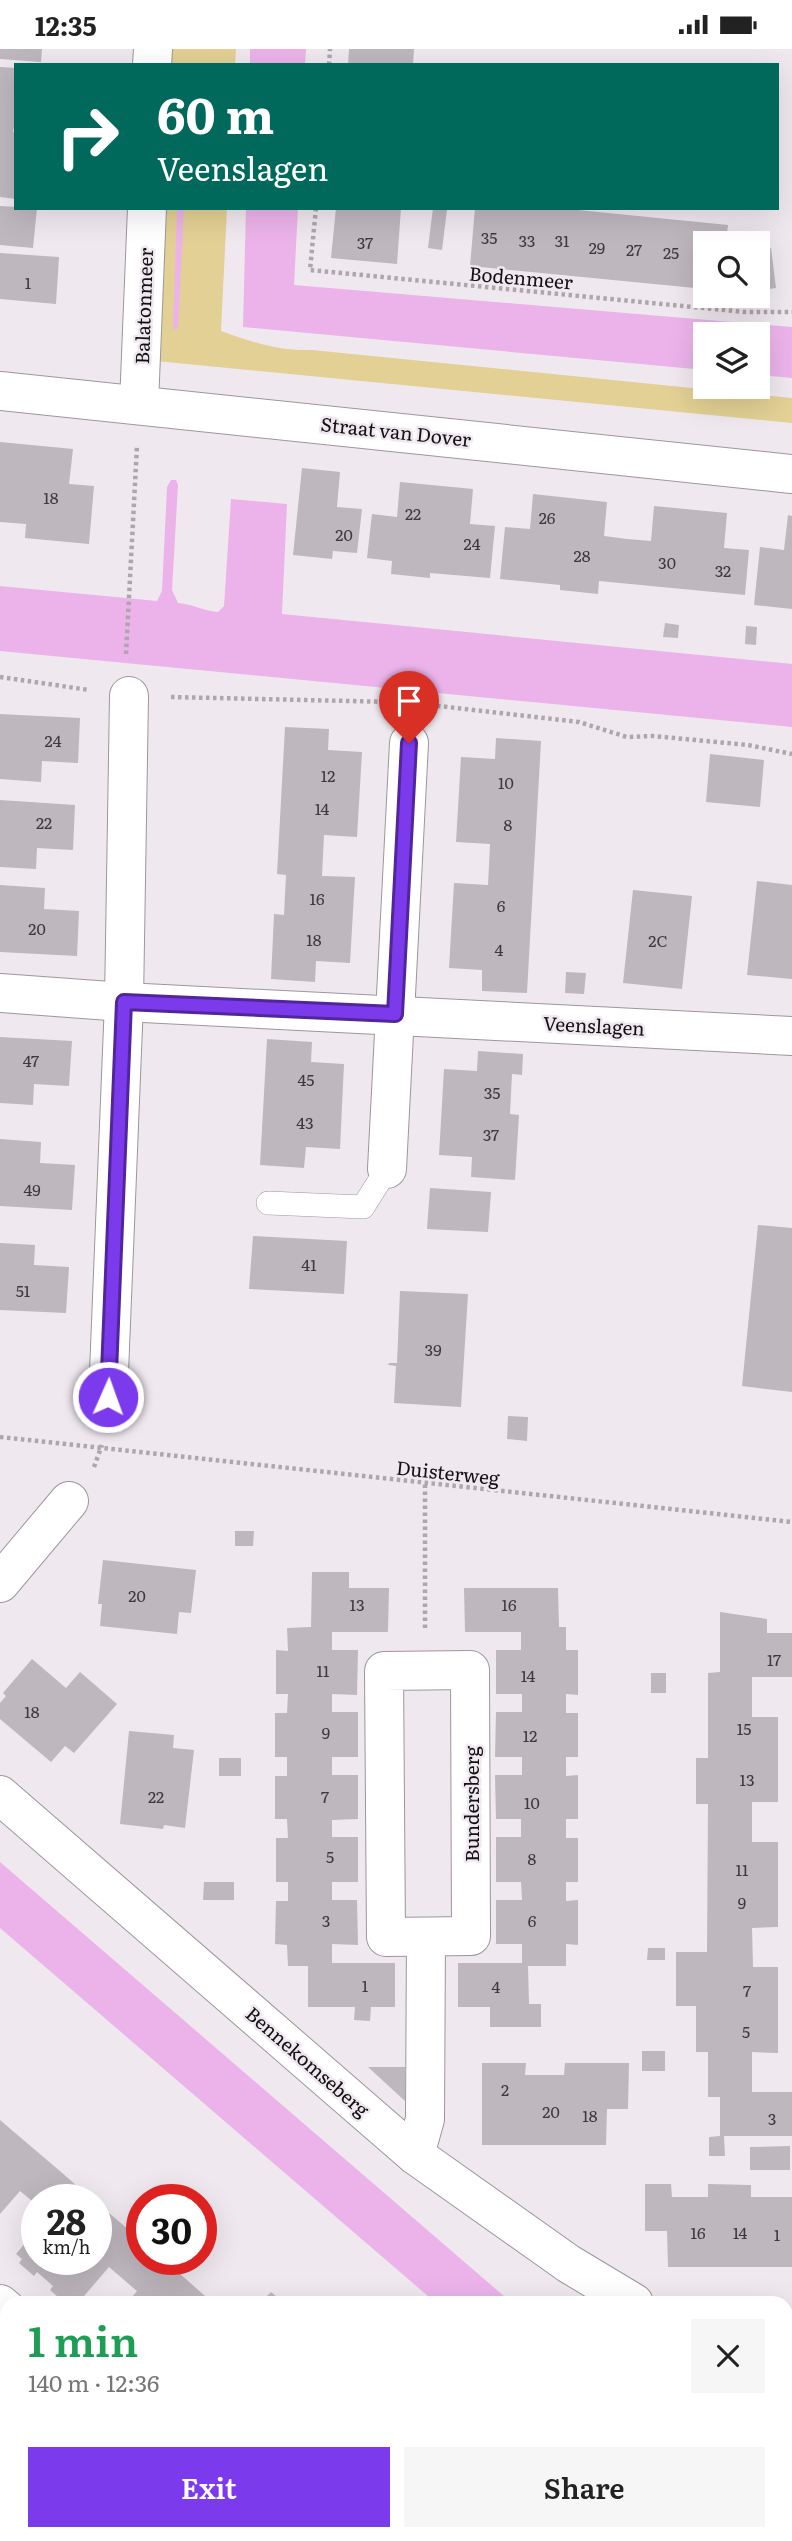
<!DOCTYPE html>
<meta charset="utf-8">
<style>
body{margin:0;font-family:Literata,serif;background:#f6f6f6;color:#222;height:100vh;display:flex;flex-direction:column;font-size:26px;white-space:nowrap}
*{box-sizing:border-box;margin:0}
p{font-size:23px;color:#767676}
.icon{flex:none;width:38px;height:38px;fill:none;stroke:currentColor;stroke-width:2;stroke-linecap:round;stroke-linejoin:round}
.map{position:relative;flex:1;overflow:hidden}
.side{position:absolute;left:0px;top:2247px;width:793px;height:245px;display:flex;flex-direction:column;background:#fff;border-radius:21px 21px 0 0;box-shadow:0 7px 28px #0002}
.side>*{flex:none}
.top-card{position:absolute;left:14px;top:14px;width:765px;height:147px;border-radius:0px;box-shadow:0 7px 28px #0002;background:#00695c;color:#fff;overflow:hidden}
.fabs{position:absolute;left:693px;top:182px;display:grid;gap:14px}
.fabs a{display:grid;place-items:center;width:77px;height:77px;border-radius:0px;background:#fff;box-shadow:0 7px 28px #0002;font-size:35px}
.speed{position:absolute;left:21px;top:2135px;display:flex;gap:14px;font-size:35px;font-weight:700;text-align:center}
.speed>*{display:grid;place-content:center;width:91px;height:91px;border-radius:50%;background:#fff;box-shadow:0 7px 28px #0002;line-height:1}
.speed small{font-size:18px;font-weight:400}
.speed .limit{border:10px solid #d22;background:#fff;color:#111}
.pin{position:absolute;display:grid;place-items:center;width:60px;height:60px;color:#fff;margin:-72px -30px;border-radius:50% 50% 50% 0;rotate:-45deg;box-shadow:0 0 7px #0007}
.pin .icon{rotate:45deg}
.me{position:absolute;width:77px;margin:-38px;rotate:2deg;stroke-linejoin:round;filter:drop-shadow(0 0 5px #0008)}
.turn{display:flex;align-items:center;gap:24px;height:147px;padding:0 28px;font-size:32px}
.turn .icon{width:91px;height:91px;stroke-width:2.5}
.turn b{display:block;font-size:49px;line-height:60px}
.round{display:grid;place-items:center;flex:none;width:74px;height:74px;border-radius:0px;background:#f6f6f6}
.headline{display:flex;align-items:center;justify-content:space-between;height:119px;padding:0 28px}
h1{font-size:42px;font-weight:600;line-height:52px;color:#1e9e55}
.action{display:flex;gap:14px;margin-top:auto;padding:14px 28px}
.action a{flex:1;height:80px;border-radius:0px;background:#7c3aed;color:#fff;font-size:28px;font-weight:600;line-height:80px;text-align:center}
.action a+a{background:#f6f6f6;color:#222}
.status{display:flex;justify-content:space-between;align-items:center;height:49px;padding:0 35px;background:#fff;direction:ltr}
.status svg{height:19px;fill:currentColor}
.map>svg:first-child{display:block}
.green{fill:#e2d094}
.water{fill:#ebb3ea}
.building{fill:#beb7be}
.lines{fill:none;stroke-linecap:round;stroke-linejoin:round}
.lane-casing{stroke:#9d969c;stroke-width:24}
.street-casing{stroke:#9d969c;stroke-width:40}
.path{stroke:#ada7ac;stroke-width:4.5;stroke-dasharray:3.5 3.5;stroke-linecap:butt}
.lane{stroke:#fff;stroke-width:23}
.street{stroke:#fff;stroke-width:38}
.route-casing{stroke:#51269a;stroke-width:18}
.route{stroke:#7c3aed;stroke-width:12}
.labels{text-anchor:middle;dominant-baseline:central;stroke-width:5;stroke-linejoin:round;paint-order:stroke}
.number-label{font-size:16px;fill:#3d3a3d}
.street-label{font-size:19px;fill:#121012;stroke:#f0e8ef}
</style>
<div class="status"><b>12:35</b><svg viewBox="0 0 49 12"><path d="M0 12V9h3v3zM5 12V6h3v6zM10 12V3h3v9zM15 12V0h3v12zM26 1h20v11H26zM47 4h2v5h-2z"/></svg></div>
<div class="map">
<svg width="792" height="2492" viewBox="0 0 792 2492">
<rect width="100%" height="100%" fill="#f0e8ef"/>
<!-- green -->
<g class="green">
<polygon points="167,0 236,0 235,16 167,16"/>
<path d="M162,159H227L221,282C252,293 279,302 312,301L792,349V374L156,312Z"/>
</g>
<!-- water -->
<g class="water">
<polygon points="250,0 306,0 305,16 250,16"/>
<polygon points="177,159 184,159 178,280 173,280"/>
<polygon points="246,159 298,159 294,236 792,278 792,329 758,326 758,285 705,285 705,321 243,278"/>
<path d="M171,431H176L178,436L172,541L178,554C193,555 203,562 218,563L224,557L231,450L287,455L282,565L792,615V678L0,602V537L157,552L162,542L167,438Z"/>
<polygon points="0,1813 512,2254 436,2254 0,1879"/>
<polygon points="786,2479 792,2483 792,2492 714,2492 705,2485 786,2485"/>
</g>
<!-- building -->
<g class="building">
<polygon points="0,0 42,0 41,13 0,10"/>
<polygon points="349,0 414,0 413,16 348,16"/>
<polygon points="0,18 16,19 16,66 13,83 16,83 16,150 0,148"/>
<polygon points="0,157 37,159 33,199 0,196"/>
<polygon points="336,159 401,159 397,215 331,209"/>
<polygon points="433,159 447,161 442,201 428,199"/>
<polygon points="475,159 558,159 728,176 726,194 705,194 705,240 470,217"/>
<polygon points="771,199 776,239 763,241 758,200"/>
<polygon points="0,204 59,208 56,255 0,250"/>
<polygon points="0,393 73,400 69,435 94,437 89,495 25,489 26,475 0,473"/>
<polygon points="302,419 340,423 337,458 362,460 357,504 333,502 332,510 293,506"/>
<polygon points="400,433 473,440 470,475 495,477 490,529 430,524 430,529 391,525 392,512 367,509 372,465 397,468"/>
<polygon points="533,445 607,453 604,487 627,490 651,492 654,457 727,464 724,499 749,501 745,546 599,532 598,545 560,541 560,536 500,530 505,478 530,480"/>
<polygon points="788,466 792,467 792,560 754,556 760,498 784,501"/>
<polygon points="665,574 679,576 678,589 663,588"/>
<polygon points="746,577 757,578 756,596 745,595"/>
<polygon points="0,665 80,669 78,714 42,712 41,733 0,730"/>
<polygon points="285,678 329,680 328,701 362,703 357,788 324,786 322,827 355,828 350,914 316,912 315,933 271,930 274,865 284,866 286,826 277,825"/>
<polygon points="496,689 541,692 527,944 482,942 482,921 449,919 454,834 488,836 489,816 490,795 456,793 461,708 495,710"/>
<polygon points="710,705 764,711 760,758 706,753"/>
<polygon points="0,751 75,756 73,801 37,799 36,820 0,818"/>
<polygon points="757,832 792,836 792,930 747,926"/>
<polygon points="0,836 45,839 44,860 79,862 77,907 0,903"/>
<polygon points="633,841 692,847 682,940 623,934"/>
<polygon points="566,923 586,924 584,945 565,944"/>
<polygon points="0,988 72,992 69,1037 34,1035 33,1056 0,1054"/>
<polygon points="267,990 312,993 311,1013 344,1015 340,1100 306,1098 304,1119 260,1116"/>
<polygon points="478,1002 523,1005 522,1026 512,1025 510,1065 519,1066 515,1131 471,1128 472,1108 439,1106 444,1020 477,1022"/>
<polygon points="0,1090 41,1093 40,1114 75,1116 72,1161 0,1157"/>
<polygon points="430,1139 491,1143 488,1183 427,1180"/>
<polygon points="758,1176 792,1179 792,1343 742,1337"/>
<polygon points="253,1187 347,1192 344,1245 249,1240"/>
<polygon points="0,1194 35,1196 34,1216 69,1218 66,1264 0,1261"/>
<polygon points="400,1242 468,1245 461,1358 394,1354 396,1317 388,1316 389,1314 397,1314"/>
<polygon points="508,1367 528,1368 527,1392 507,1390"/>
<polygon points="235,1482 254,1482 253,1497 235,1497"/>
<polygon points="103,1511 196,1521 191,1564 179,1563 177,1585 100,1577 102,1555 98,1555"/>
<polygon points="312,1523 349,1523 349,1539 389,1539 388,1583 332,1583 332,1601 358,1601 357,1646 332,1645 332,1663 358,1663 358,1708 332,1708 332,1726 358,1726 358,1770 332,1771 332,1788 358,1788 358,1833 332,1833 332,1851 357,1851 358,1896 332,1895 332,1914 395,1914 395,1958 371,1958 370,1972 354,1971 355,1958 308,1958 308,1917 288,1917 287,1896 275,1895 276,1852 288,1852 288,1833 276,1833 276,1789 288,1789 287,1770 275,1770 275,1727 287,1727 287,1708 275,1708 275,1664 287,1664 288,1645 276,1645 276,1601 288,1602 287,1579 311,1578"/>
<polygon points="464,1539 558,1539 559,1578 566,1578 566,1601 578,1601 578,1646 566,1645 566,1664 578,1664 578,1708 566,1708 566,1727 578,1726 578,1770 566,1770 566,1789 578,1789 578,1833 566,1833 566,1852 578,1851 578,1896 566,1895 566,1917 528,1917 529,1955 541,1955 541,1978 490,1978 490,1958 458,1958 458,1914 522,1914 522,1895 496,1895 496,1851 522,1851 521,1833 496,1833 496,1788 521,1788 521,1770 496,1770 495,1726 522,1726 522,1708 495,1708 496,1663 522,1663 522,1645 496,1645 496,1601 521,1601 521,1583 465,1583"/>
<polygon points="720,1563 767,1570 767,1584 792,1584 792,1628 752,1628 752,1668 778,1668 778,1753 752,1753 752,1793 778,1793 778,1878 752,1879 753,1918 778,1918 778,2004 752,2003 752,2043 792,2043 792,2087 724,2087 725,2107 709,2107 709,2088 720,2087 720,2048 708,2048 708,2003 696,2003 696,1957 676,1957 676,1903 707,1903 708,1755 696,1755 696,1709 708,1709 708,1624 720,1623"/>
<polygon points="32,1610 66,1639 80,1623 117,1655 74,1704 65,1697 51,1713 0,1670 0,1654 6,1647 3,1644"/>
<rect x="651" y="1624" width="15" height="20"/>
<polygon points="129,1682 174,1686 173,1699 194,1701 185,1779 164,1776 163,1780 120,1775"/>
<rect x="219" y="1709" width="22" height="18"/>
<polygon points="204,1833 234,1833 234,1851 203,1851"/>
<polygon points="648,1899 665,1899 665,1911 647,1911"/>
<rect x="642" y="2002" width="23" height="20"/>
<polygon points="482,2014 526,2014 525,2026 564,2026 565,2014 629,2014 628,2060 607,2060 606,2096 482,2096"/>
<polygon points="368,2018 405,2018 405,2052"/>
<polygon points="0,2071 61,2123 93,2151 37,2151 37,2156 20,2142 0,2165"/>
<polygon points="790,2097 790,2121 750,2121 750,2098"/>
<polygon points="645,2135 671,2135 672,2148 708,2148 708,2135 751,2136 751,2148 792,2148 792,2218 668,2218 667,2182 645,2182"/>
<polygon points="96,2153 142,2192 142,2210 163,2210 213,2254 127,2254 137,2242 109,2218 78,2254 65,2254 50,2241 53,2237 37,2223 34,2227 19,2214 22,2210 16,2205 37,2180 37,2210 96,2210"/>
<polygon points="271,2243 284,2254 260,2254"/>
<polygon points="786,2397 792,2401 792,2476 786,2472"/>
<polygon points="223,2485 282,2485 277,2492 227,2492 229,2489"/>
<polygon points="358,2485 369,2485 377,2489 375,2492 354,2492"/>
<polygon points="383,2485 479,2485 472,2492 381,2492 379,2490"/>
<polygon points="562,2485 576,2485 584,2492 556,2492"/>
</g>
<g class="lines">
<!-- lane casing -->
<g class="lane-casing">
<polyline id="lane" points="268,1154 363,1158 387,1120"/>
</g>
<!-- street casing -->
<g class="street-casing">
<g id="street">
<polyline points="152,16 153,0"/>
<polyline points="0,342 792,425"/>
<polyline points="139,355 147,159"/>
<polyline points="0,944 124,953 792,987"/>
<polyline points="387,1120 409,694"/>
<polyline points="108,1348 124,953 129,647"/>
<polyline points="0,1534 69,1452"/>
<polygon points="470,1621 471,1887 386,1888 384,1622"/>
<polyline points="0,1746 415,2106 569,2215 634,2254"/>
<polyline points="415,2106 425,2070 426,1888"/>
<polyline points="0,2255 7,2261"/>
<polyline points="786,2333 792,2336"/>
<polyline points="0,2427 7,2433"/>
<polyline points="159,2485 168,2492"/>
<polyline points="56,2492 61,2485"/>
<polyline points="506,2492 513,2485"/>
</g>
</g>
<!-- path -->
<g class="path">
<polyline points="329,16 330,0"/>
<polyline points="316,159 310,221 745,263 792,263"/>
<polyline points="126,605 137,397"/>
<polyline points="0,628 89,641"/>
<polyline points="171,648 393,653"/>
<polyline points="430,656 579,673 627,688 653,687 748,696 792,705"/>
<polyline points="0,1388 792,1473"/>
<polyline points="94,1418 102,1396"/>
<polyline points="425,1579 425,1435"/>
</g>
<!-- lane -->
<use href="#lane" class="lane"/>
<!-- street -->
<use href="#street" class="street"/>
</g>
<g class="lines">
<!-- route casing -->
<g class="route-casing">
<polyline id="route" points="108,1348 124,953 395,965 409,694"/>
</g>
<!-- route -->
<use href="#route" class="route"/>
</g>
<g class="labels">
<!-- number labels -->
<g class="number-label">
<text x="489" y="188">35</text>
<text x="527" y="191">33</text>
<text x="562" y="191">31</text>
<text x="365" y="193">37</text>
<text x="597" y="198">29</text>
<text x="634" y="200">27</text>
<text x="671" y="203">25</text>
<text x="28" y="233">1</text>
<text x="51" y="448">18</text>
<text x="413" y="464">22</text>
<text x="547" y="468">26</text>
<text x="344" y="485">20</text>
<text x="472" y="494">24</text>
<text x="582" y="506">28</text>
<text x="667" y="513">30</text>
<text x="723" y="521">32</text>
<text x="53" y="691">24</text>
<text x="328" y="726">12</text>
<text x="506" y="733">10</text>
<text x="322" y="759">14</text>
<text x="44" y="773">22</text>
<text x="508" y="775">8</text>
<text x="317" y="849">16</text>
<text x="501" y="856">6</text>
<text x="37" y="879">20</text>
<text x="314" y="890">18</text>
<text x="658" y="891">2C</text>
<text x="499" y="900">4</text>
<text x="31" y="1011">47</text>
<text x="306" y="1030">45</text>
<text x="492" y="1043">35</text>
<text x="305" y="1073">43</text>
<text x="491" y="1085">37</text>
<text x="32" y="1140">49</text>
<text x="309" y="1215">41</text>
<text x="23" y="1241">51</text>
<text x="433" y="1300">39</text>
<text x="137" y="1546">20</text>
<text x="357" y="1555">13</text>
<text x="509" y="1555">16</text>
<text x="774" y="1610">17</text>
<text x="323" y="1621">11</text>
<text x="528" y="1626">14</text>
<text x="32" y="1662">18</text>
<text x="744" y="1679">15</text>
<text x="326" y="1683">9</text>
<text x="530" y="1686">12</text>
<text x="747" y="1730">13</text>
<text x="156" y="1747">22</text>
<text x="325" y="1747">7</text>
<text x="532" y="1753">10</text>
<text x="330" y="1807">5</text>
<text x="532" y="1809">8</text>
<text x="742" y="1820">11</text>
<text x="742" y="1853">9</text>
<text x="326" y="1871">3</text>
<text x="532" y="1871">6</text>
<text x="365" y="1936">1</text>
<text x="496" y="1937">4</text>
<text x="747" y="1941">7</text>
<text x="746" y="1982">5</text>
<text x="505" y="2040">2</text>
<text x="551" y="2062">20</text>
<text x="590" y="2066">18</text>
<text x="772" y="2069">3</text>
<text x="698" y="2183">16</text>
<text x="740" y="2183">14</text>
<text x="777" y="2185">1</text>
</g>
<!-- street labels -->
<g class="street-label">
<text transform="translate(521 228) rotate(5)">Bodenmeer</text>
<text transform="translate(143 257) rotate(-88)">Balatonmeer</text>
<text transform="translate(396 382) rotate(6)">Straat van Dover</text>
<text transform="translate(594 976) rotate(3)">Veenslagen</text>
<text transform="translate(448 1423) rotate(6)">Duisterweg</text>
<text transform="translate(471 1755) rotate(-90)">Bundersberg</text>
<text transform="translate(308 2012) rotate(41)">Bennekomseberg</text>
</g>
</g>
</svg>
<div class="fabs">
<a><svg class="icon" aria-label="search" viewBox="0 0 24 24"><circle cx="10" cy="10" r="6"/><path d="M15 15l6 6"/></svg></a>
<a><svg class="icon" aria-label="layers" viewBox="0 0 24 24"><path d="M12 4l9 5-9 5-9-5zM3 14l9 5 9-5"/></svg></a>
</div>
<div class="speed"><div>28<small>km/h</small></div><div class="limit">30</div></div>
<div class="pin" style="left:409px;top:694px;background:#d93025"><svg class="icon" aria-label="arrive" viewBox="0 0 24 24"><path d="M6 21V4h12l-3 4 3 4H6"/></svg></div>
<svg class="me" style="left:108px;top:1348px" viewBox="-20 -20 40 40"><circle r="17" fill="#7c3aed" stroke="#fff" stroke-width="3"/><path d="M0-11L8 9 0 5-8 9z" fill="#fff"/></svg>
<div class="top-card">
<div class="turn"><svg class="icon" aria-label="right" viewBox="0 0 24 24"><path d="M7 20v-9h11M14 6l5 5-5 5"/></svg><div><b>60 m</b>Veenslagen</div></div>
</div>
<section class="side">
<div class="headline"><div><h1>1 min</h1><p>140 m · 12:36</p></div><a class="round"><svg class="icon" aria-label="close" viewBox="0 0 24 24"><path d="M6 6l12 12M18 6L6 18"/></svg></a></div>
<div class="action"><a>Exit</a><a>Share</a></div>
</section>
</div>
